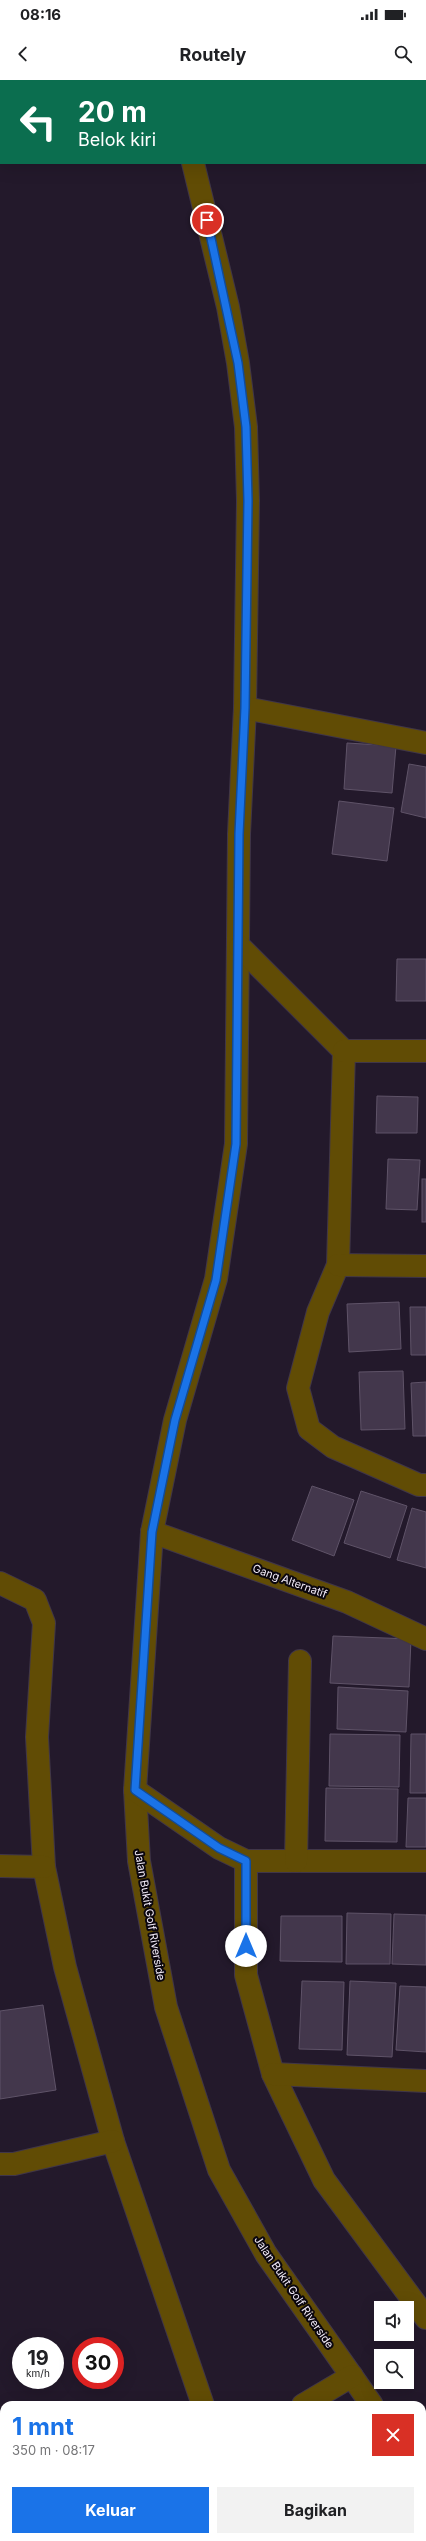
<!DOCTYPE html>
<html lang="id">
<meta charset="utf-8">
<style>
body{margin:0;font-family:Inter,sans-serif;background:#f2f2f2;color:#202124;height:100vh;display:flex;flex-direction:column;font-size:15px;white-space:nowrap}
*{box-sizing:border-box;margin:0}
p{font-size:13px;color:#757577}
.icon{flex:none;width:22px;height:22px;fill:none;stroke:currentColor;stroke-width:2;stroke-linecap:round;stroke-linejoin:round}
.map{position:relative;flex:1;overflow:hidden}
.panel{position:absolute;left:0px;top:2321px;width:426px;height:140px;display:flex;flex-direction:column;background:#fff;border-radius:12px 12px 0 0;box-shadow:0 4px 16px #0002}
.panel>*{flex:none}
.banner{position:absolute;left:0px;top:0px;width:426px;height:84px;box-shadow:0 4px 16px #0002;background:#0b6e4f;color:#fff;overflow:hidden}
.controls{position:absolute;left:374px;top:2221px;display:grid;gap:8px}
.controls a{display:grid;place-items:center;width:40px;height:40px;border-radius:0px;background:#fff;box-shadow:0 4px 16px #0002;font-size:20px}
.speed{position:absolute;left:12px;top:2257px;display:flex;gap:8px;font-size:20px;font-weight:700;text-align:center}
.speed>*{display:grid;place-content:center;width:52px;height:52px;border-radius:50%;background:#fff;box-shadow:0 4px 16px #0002;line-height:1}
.speed small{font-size:10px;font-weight:400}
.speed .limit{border:6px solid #d22;background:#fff;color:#111}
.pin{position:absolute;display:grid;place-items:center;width:34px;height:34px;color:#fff;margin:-17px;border:2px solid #fff;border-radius:50%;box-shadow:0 1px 4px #0007}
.me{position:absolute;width:44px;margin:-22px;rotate:0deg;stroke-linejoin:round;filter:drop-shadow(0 0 3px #0008)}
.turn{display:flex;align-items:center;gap:14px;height:84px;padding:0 12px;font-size:18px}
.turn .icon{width:52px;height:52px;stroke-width:2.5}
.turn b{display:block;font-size:28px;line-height:34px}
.round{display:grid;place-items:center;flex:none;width:42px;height:42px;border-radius:0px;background:#f2f2f2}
.summary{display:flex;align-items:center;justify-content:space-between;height:68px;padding:0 12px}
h1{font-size:24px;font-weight:700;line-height:30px;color:#1a73e8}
.action{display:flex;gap:8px;margin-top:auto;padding:8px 12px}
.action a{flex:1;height:46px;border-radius:0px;background:#1a73e8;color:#fff;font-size:16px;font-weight:700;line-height:46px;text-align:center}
.action a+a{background:#f2f2f2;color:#202124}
.status{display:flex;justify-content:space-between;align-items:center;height:28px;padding:0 20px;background:#fff;direction:ltr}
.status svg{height:11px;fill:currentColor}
header{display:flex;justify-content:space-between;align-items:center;height:52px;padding:0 12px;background:#fff;font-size:18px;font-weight:700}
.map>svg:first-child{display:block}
.building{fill:#43374c;stroke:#5f5368}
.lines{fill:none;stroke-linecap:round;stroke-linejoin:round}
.minor-casing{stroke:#403648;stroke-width:24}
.minor{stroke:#614c05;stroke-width:22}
.route-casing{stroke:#114b97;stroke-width:10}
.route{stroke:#1a73e8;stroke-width:7}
.labels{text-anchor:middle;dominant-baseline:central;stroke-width:4;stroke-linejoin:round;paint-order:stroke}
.street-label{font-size:11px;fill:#f2ebf8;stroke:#0a060e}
</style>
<div class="status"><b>08:16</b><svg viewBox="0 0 49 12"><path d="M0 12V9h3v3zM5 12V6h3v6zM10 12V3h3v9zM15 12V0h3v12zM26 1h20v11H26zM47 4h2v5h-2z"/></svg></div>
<header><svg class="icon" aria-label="back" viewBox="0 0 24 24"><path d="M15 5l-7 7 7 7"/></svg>Routely<svg class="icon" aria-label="search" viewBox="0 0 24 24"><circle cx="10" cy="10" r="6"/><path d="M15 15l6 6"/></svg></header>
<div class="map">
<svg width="426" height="2461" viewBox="0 0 426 2461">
<rect width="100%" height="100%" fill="#23192b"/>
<!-- building -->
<g class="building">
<polygon points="347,663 396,666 392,713 344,709"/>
<polygon points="409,684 426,687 426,738 401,732"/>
<polygon points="339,721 394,728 387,781 332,774"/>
<polygon points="397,879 426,879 426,921 396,921"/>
<polygon points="377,1016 418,1017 417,1053 376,1053"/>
<polygon points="388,1079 420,1080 417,1130 386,1129"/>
<rect x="422" y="1099" width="4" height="43"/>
<polygon points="399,1222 401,1269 349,1272 347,1224"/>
<polygon points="410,1227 426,1227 426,1275 411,1275"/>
<polygon points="403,1291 405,1349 361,1350 359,1292"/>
<polygon points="426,1302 426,1356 413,1356 411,1303"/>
<polygon points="312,1406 354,1420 334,1476 292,1460"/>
<polygon points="361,1411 407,1426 390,1478 344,1463"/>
<polygon points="412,1428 426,1432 426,1488 397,1480"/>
<polygon points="333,1556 411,1559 409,1607 330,1603"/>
<polygon points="338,1607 408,1611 406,1652 337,1649"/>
<polygon points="330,1654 400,1655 399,1707 329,1706"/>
<polygon points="411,1654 426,1654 426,1713 410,1713"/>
<polygon points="326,1708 398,1709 397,1762 325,1761"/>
<polygon points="408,1718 426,1718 426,1767 406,1767"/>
<polygon points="347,1833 391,1834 390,1884 346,1884"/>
<polygon points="394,1834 426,1835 426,1885 392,1884"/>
<polygon points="281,1836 342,1836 342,1882 280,1881"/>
<polygon points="302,1901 344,1902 342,1970 299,1969"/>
<polygon points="350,1901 396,1903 392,1977 347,1975"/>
<polygon points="400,1906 426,1907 426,1972 396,1970"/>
<polygon points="43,1925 56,2010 0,2019 0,1931"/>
</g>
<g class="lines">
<!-- minor casing -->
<g class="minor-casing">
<g id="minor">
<polyline points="173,0 173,1"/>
<polyline points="193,83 228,227 238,283 246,347 248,421 245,628 239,754 236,1064 216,1199 175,1340 152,1452 135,1710 139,1781 166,1927 219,2090 266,2174 372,2325"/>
<polyline points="245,628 426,663"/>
<polyline points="240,867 344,971 338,1185 318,1232 298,1308 309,1349 333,1367 419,1405 426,1405"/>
<polyline points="344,971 426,971"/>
<polyline points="338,1185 426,1186"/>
<polyline points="152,1452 347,1522 426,1559"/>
<polyline points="0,1503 35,1520 44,1543 37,1657 44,1787 65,1887 113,2061 203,2325"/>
<polyline points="135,1710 219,1768 246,1781 246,1895 273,1994 324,2100 426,2238"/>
<polyline points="246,1781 426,1781"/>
<polyline points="296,1781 300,1581"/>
<polyline points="0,1786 44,1787"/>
<polyline points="273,1994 426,2001"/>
<polyline points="0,2084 14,2084 113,2061"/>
<polyline points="303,2325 352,2296"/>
<polyline points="0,2390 4,2390"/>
<polyline points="422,2397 426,2403"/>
<polyline points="170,2457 176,2461"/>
<polyline points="263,2457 268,2461"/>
<polyline points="223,2461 236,2457"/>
</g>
</g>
<!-- minor -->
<use href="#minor" class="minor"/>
</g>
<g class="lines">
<!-- route casing -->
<g class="route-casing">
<polyline id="route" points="207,140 238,283 246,347 248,421 245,628 239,754 236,1064 216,1200 175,1340 152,1452 135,1710 219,1768 246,1781 246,1866"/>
</g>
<!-- route -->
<use href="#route" class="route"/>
</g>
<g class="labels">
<!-- street labels -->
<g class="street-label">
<text transform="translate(290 1501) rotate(20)">Gang Alternatif</text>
<text transform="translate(150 1835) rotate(80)">Jalan Bukit Golf Riverside</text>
<text transform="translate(294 2212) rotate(56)">Jalan Bukit Golf Riverside</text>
</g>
</g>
</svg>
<div class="controls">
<a><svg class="icon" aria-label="sound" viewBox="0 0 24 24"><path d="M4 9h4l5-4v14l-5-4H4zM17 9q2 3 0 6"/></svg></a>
<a><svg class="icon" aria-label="search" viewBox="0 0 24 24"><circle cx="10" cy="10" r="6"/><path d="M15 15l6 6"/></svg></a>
</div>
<div class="speed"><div>19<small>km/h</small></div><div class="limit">30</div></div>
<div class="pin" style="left:207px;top:140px;background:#d93025"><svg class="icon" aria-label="arrive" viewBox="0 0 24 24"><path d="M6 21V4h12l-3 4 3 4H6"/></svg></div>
<svg class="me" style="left:246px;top:1866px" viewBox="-20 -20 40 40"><circle r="19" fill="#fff"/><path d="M0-13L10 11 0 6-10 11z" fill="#1a73e8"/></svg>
<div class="banner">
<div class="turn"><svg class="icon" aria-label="left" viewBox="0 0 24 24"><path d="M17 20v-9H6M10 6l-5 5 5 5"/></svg><div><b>20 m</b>Belok kiri</div></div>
</div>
<section class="panel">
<div class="summary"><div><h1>1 mnt</h1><p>350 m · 08:17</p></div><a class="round" style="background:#d93025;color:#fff"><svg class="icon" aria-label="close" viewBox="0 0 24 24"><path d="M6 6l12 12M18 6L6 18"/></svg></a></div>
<div class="action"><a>Keluar</a><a>Bagikan</a></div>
</section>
</div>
